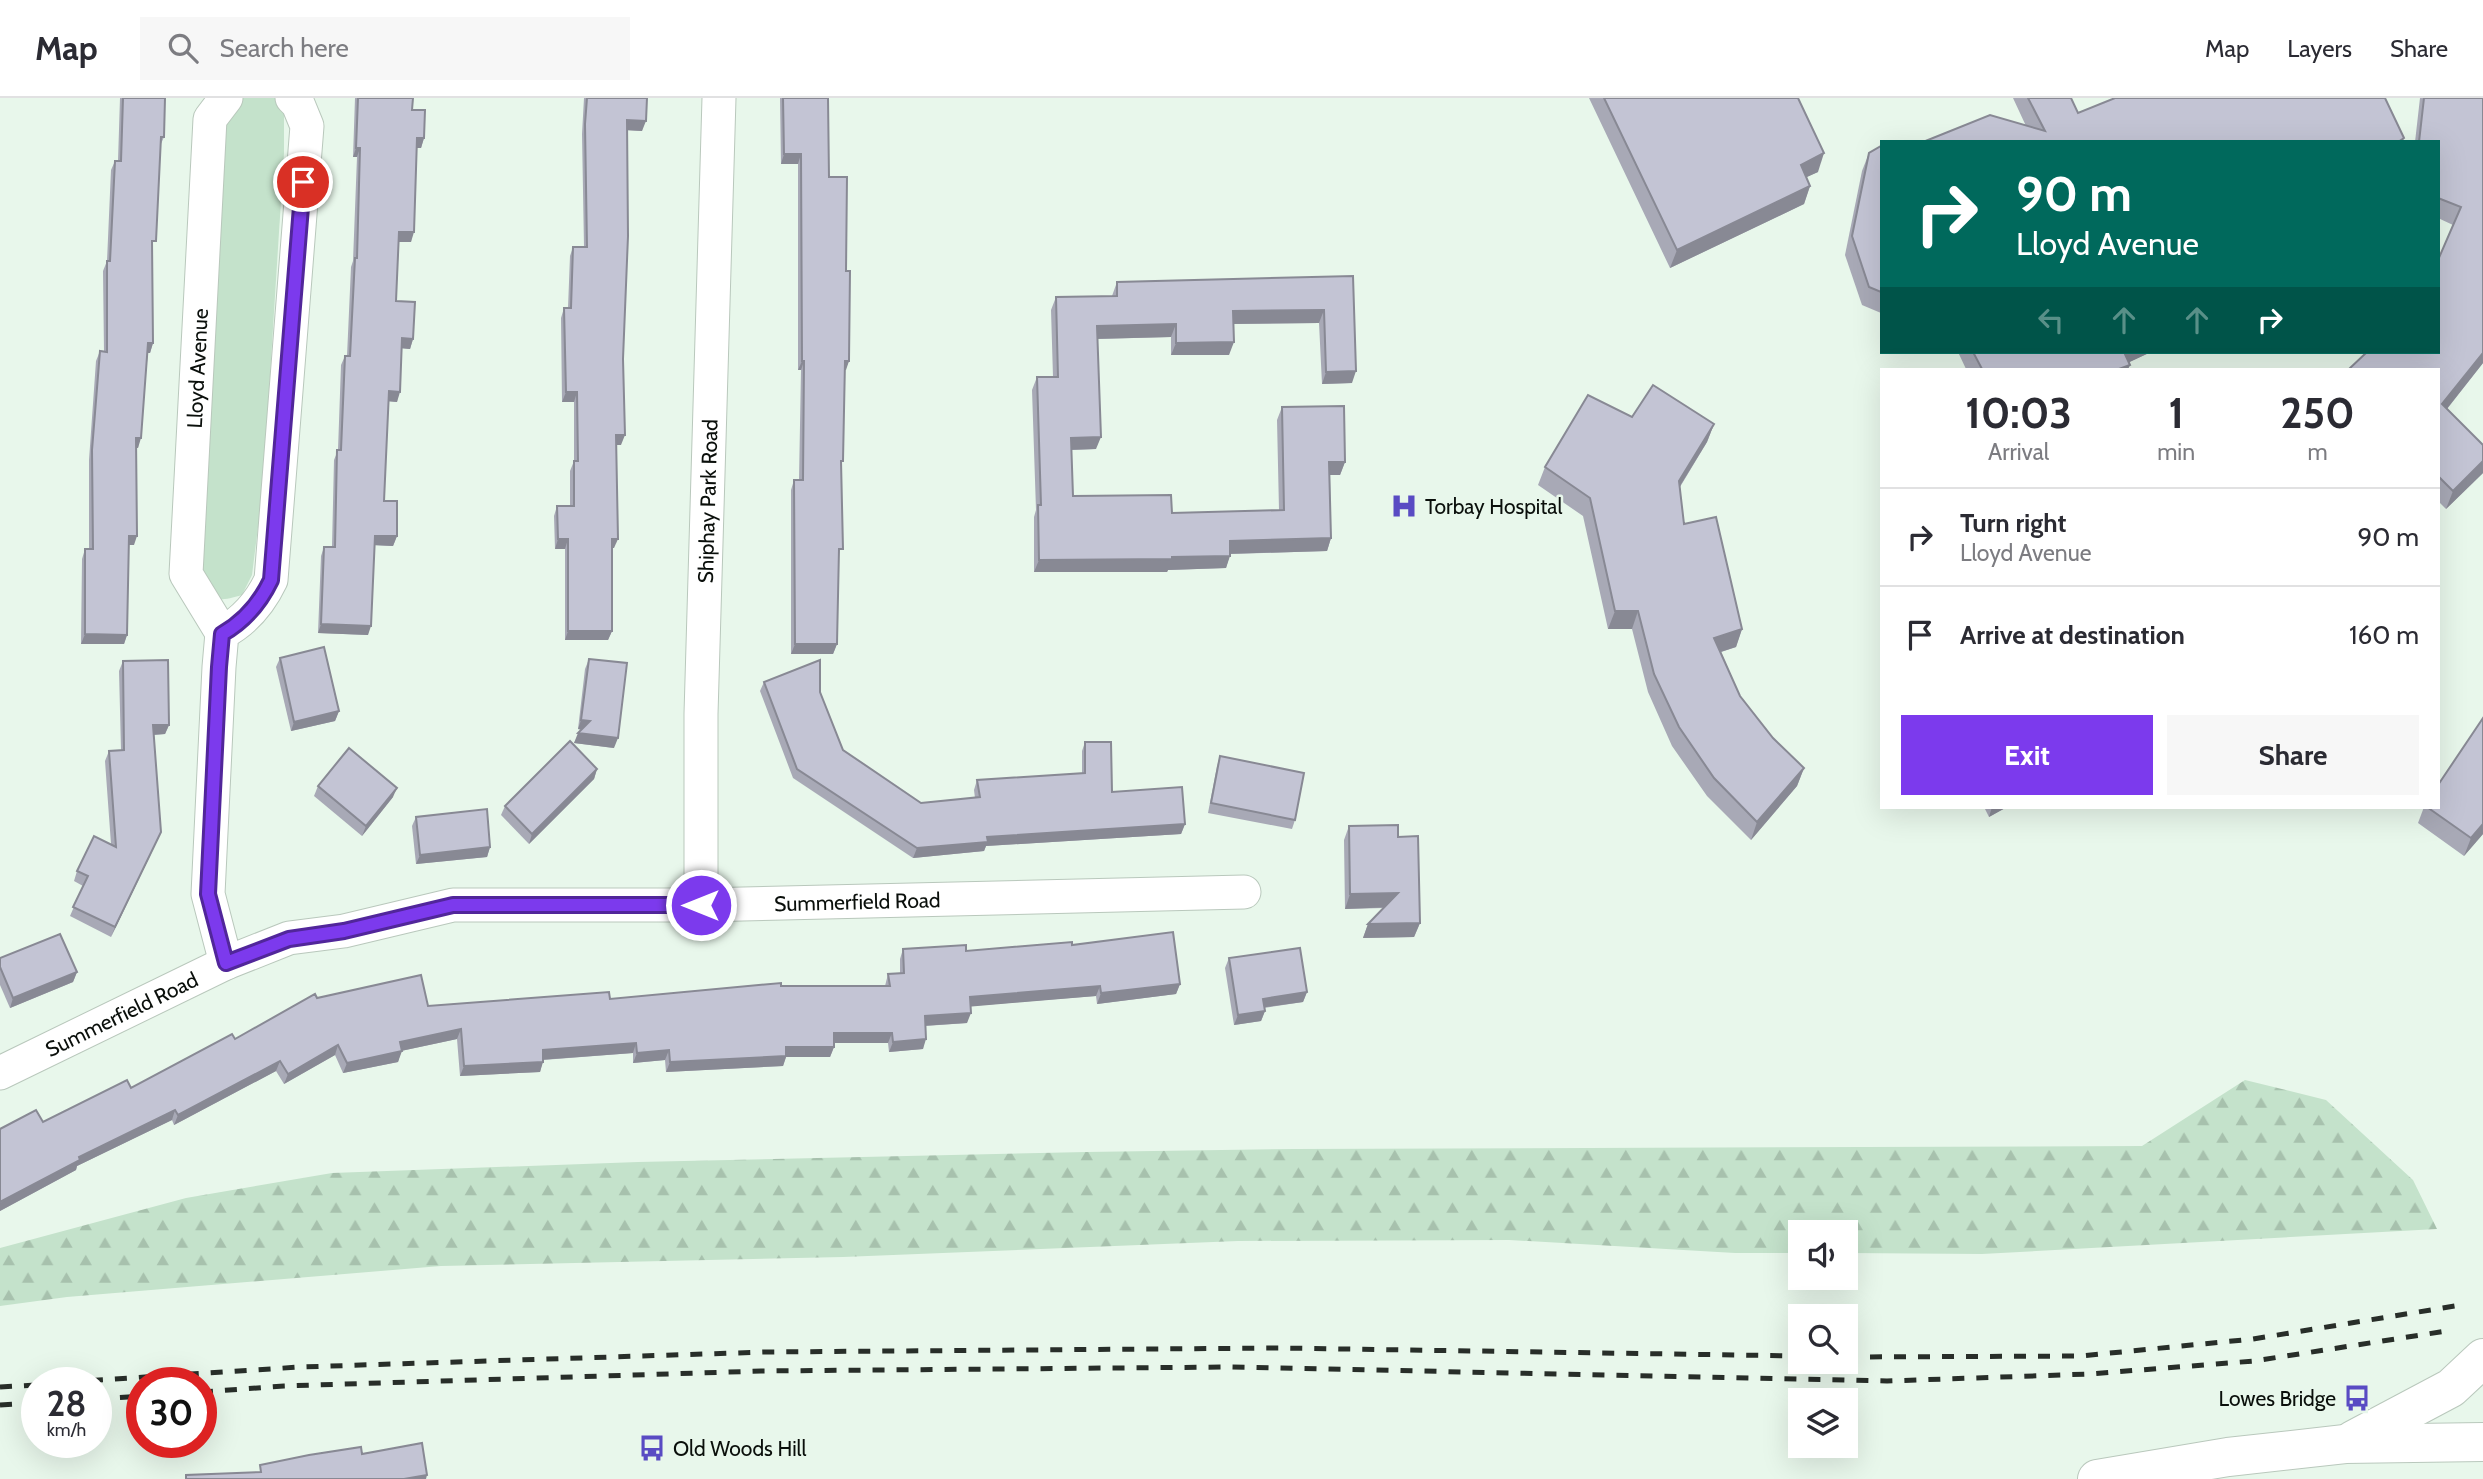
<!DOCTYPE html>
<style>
body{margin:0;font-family:Cabin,sans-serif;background:#f7f7f7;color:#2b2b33;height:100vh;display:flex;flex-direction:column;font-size:26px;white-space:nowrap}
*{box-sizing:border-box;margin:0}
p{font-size:23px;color:#7c7c81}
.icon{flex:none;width:38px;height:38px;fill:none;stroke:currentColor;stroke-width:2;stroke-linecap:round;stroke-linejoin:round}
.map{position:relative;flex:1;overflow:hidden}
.side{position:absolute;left:1880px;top:270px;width:560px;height:441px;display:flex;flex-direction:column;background:#fff;border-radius:0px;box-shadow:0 7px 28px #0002}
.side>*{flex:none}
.banner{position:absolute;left:1880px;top:42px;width:560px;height:214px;border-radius:0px;box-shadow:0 7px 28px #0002;background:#00695c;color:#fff;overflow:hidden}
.buttons{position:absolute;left:1788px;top:1122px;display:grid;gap:14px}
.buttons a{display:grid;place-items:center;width:70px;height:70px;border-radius:0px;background:#fff;box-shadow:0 7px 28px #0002;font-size:35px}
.speed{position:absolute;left:21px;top:1269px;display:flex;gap:14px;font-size:35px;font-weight:700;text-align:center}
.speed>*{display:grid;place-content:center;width:91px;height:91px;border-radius:50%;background:#fff;box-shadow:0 7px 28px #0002;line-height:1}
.speed small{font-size:18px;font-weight:400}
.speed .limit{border:10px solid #d22;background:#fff;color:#111}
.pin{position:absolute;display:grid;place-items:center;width:60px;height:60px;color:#fff;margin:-30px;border:4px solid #fff;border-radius:50%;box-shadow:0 2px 7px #0007}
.me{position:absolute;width:77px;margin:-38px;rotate:270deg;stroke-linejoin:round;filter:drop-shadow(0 0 5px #0008)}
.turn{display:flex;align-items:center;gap:24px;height:147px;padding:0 21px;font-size:32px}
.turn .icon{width:91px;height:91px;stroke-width:2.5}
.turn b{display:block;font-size:49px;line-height:60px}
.lanes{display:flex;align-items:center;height:66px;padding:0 21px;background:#0003;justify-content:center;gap:35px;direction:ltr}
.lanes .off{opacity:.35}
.eta{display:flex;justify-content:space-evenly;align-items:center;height:119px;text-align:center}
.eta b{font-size:42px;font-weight:800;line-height:49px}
.button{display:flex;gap:14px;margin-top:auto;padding:14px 21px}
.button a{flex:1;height:80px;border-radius:0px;background:#7c3aed;color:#fff;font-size:28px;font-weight:800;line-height:80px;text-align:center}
.button a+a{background:#f7f7f7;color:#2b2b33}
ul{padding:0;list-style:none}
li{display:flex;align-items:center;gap:21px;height:98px;padding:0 21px;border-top:2px solid #e1e1e2}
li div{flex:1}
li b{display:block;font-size:26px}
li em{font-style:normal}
header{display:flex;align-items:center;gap:42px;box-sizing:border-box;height:98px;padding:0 35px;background:#fff;border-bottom:2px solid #e1e1e2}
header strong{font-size:33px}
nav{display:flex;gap:38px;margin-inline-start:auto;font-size:24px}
.search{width:490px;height:63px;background:#f7f7f7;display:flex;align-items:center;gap:18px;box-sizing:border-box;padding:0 24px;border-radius:0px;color:#7c7c81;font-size:26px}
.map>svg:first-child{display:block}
.grass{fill:#c4e2cb}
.forest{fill:url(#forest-firs)}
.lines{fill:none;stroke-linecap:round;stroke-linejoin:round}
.minor-casing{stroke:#b9c8bc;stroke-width:35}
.primary-casing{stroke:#b9c8bc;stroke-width:40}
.minor{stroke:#fff;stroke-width:33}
.primary{stroke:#fff;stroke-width:38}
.rail{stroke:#282e29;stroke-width:5;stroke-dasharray:12 12;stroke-linecap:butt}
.wall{fill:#a8a9b6}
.shaded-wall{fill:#888994}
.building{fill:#c3c4d4;stroke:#888994;stroke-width:2}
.route-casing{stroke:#51269a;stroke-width:18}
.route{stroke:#7c3aed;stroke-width:12}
.labels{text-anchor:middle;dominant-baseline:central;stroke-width:5;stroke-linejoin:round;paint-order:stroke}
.street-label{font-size:21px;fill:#0a0f0b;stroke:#e8f7eb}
.poi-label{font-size:21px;fill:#0a0f0b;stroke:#e8f7eb;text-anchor:start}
</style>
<header>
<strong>Map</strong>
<div class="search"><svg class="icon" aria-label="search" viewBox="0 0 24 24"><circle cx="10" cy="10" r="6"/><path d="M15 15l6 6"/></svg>Search here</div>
<nav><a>Map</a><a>Layers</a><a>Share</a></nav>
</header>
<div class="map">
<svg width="2483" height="1381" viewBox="0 0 2483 1381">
<defs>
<pattern id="forest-firs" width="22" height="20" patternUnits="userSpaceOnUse" patternTransform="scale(1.75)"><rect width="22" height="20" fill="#c4e2cb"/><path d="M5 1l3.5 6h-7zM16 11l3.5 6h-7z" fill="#a7c1ad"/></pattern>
</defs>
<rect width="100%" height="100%" fill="#e8f7eb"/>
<!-- grass -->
<path class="grass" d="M229,0H275L284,13V55L263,389L252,477L242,497C213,506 207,501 187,480L206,165Z"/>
<!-- forest -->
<polygon class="forest" points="2245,982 2326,1002 2413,1082 2437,1131 1982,1156 1846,1155 1846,1134 1801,1134 1801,1155 1735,1155 1509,1142 1238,1143 843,1159 441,1168 67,1199 0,1208 0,1150 186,1100 332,1075 638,1064 1086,1054 1295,1051 2142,1048"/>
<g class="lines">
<!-- minor casing -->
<g class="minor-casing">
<g id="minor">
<path id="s1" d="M222,535L186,476L210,21L226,0"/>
<path id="s2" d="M701,807V616L719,0"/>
<path d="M226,865L208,796L219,569L222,535C245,523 260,505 271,482L307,28L298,6L292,0"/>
<path id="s3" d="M0,975L226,865L289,840L344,833L453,807H701L1244,794"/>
</g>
</g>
<!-- primary casing -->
<g class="primary-casing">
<g id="primary">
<polyline points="2353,1342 2451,1290 2483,1260"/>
<polyline points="2097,1381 2228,1359 2345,1346 2483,1344"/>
</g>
</g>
<!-- minor -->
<use href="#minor" class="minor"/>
<!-- primary -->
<use href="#primary" class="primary"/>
<!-- rail -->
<g class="rail">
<polyline points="1846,1259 2080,1258 2253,1241 2455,1208"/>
<polyline points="67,1284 300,1269 766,1254 1279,1250 1801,1258"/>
<polyline points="0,1289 37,1287"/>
<polyline points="201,1294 284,1288 761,1273 1232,1269 1887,1283 2089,1276 2254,1263 2453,1232"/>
<polyline points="96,1301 142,1298"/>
<polyline points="0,1307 37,1305"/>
</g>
</g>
<!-- wall -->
<g class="wall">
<polygon points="120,0 165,0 164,39 160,48 152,153 153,245 150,255 148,255 138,350 136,350 134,447 128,447 127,537 124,546 81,546 82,461 85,451 89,451 89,362 96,263 100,253 104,254 103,173 107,163 111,72 115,63 118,63"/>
<polygon points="355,0 413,0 412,12 424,40 421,50 417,50 411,144 399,144 396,203 413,241 410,251 402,250 397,304 388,303 384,403 397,438 393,448 374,447 368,537 318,535 321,458 324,449 332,449 334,362 338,352 341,267 345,258 347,258 351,169 353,163 357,59 353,59"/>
<polygon points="584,0 647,0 642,33 627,32 621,347 617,347 614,450 612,450 612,533 608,542 565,542 565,451 555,451 554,418 557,408 570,408 570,373 574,363 574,304 562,304 561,220 564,210 568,210 570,158 573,149 584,149 582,36"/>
<polygon points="780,0 828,0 829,79 846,173 849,263 845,272 841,368 837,546 833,556 791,556 791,392 794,382 799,382 801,272 798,272 798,66 781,66"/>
<polygon points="1589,0 1798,0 1818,74 1806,79 1810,88 1804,106 1670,170"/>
<polygon points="2013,0 2071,0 2078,15 2404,40 2403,44 1923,44 2026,28"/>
<polygon points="2420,0 2483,0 2483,265 2447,311 2483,347 2483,375 2446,411 2438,403 2438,254 2453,127 2438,120 2438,44 2415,44"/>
<polygon points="1881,48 1881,215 1862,207 1845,157 1862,73 1869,55"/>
<polygon points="1353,178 1352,285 1322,286 1319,225 1233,226 1229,257 1171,257 1171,239 1097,241 1096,351 1071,352 1073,398 1172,415 1279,412 1277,322 1282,309 1345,364 1340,377 1330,377 1331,440 1327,453 1230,456 1226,470 1168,472 1167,474 1034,474 1034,419 1036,412 1032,292 1037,279 1053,279 1051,212 1056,199 1112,198 1117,184"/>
<polygon points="1958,254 2151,254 2129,264 2130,267 2128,271 1966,271"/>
<polygon points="1632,319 1714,326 1707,344 1680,389 1684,426 1742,531 1736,549 1721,554 1740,598 1773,640 1804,670 1797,688 1751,742 1707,698 1672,648 1648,594 1632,531 1608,531 1583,418 1538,387 1545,369"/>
<polygon points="280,560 339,613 335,623 291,633 276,569"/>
<polygon points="589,561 614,650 574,645 581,632 578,631 585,571"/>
<polygon points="123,563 169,627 165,636 154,637 161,734 157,743 111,839 70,818 83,788 74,783 77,773 111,746 105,663 109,653 121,652 119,573"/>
<polygon points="764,584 820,594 843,652 921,705 975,700 974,692 977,682 1082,675 1082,653 1085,644 1112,694 1185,726 1181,736 986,748 984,753 913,760 793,680 760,593"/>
<polygon points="2483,620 2483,736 2464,758 2418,725 2424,709 2438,709"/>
<polygon points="1220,658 1295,722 1292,731 1208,715 1217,668"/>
<polygon points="597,671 594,681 529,746 501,717 505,708"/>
<polygon points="318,688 393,699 362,738 314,698"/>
<polygon points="1984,709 2007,709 1989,719"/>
<polygon points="416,719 490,749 487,759 416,766 412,728"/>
<polygon points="1349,728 1398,739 1420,825 1414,839 1363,840 1368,826 1384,810 1345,811 1344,742"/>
<polygon points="1072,847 1180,886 1176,896 1097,906 1096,898 970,908 967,925 925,928 923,951 889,954 888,945 834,945 834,949 830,959 786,959 783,968 666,974 665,962 633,965 633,955 543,962 540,974 460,978 457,941 401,953 398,964 343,975 335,957 284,986 276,973 174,1027 172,1022 77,1068 76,1072 0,1113 0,1031 43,1024 131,990 235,941 317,900 428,908 610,901 781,888 885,888 888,876 900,875 900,861 903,851 966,853"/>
<polygon points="0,860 77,874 73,884 10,910 0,887"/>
<polygon points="1229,860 1307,894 1303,904 1264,910 1265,913 1261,923 1234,927 1225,870"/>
</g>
<!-- shaded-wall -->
<g class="shaded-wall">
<polygon points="627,22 646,23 642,33 623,32"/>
<polygon points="417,40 424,40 421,50 413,50"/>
<polygon points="356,50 360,50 357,59 353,59"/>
<polygon points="1824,55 1818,74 1794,85 1801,67"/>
<polygon points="784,56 801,56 798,66 781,66"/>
<polygon points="1810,88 1804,106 1670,170 1677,152"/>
<polygon points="399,134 414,134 411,144 396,144"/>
<polygon points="1324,212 1319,225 1228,226 1233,213"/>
<polygon points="1176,226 1171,239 1092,241 1097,228"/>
<polygon points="402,240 413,241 410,251 398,250"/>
<polygon points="1234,244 1229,257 1171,257 1176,245"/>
<polygon points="148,245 153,245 150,255 145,255"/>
<polygon points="2123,254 2151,254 2117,270"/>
<polygon points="2483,255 2483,265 2438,322 2442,306"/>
<polygon points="802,263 804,263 801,272 798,272"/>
<polygon points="845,263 849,263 846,272 842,272"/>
<polygon points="2130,267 2128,271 2119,271"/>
<polygon points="1356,273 1352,285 1322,286 1326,274"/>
<polygon points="389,293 400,294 397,304 385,303"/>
<polygon points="566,294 577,294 574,304 562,304"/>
<polygon points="1714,326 1707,344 1672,401 1679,383"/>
<polygon points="616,337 625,337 621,347 613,347"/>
<polygon points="1101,339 1096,351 1066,352 1071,340"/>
<polygon points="136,340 141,340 138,350 133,349"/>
<polygon points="2483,363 2483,375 2446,411 2453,393"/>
<polygon points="1329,364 1345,364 1340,377 1325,377"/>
<polygon points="129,438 137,438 134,447 125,447"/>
<polygon points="375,438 397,438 393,448 371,447"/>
<polygon points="1331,440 1327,453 1225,456 1230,443"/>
<polygon points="558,441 568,441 565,451 555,451"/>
<polygon points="612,441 618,441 614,450 608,450"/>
<polygon points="1230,458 1226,470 1168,472 1167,474 1034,474 1039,462"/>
<polygon points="1615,513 1638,513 1632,531 1608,531"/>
<polygon points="321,526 371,528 368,537 318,535"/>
<polygon points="1742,531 1736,549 1708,558 1714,540"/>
<polygon points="568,533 612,533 608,542 565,542"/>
<polygon points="85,536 127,537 124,546 81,546"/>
<polygon points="795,546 837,546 833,556 791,556"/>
<polygon points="339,613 335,623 291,633 294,624"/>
<polygon points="581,622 590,623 587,632 578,631"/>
<polygon points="153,627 169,627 165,636 150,637"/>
<polygon points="578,635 618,640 614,650 574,645"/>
<polygon points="1804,670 1797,688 1751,742 1757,724"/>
<polygon points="597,671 594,681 529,746 532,736"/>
<polygon points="397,690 393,699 362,738 366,728"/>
<polygon points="1992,709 2007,709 1989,719"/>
<polygon points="1185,726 1181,736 986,748 984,753 913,760 917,750 987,739"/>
<polygon points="2483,726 2483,736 2464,758 2471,740"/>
<polygon points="161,734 157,743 111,839 115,829"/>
<polygon points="490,749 487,759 416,766 420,757"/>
<polygon points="1398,795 1393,809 1345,811 1350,796"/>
<polygon points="1420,825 1414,839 1363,840 1368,826"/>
<polygon points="77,874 73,884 10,910 13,900"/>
<polygon points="1180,886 1176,896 1097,906 1101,895"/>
<polygon points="1100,888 1096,898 966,909 970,899"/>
<polygon points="1307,894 1303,904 1259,910 1263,901"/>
<polygon points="1265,913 1261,923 1234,927 1238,917"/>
<polygon points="971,915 967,925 921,928 925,918"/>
<polygon points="461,931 457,941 396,954 400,944"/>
<polygon points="834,935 892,935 888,945 830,945"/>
<polygon points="926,941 923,951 889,954 893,944"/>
<polygon points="636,945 633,955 539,962 543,952"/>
<polygon points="338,947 335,957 284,986 288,976"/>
<polygon points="786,949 834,949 830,959 786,959 783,968 666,974 670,964"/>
<polygon points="669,952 665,962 633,965 637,955"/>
<polygon points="402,953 398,964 343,975 347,965"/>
<polygon points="280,963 276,973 174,1027 178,1017"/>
<polygon points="543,964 540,974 460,978 464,968"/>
<polygon points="175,1012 172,1022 77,1068 76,1072 0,1113 0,1105 79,1059"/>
<polygon points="427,1377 426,1381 404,1381"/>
</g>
<!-- building -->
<g class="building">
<polygon points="123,0 165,0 164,39 161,39 156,143 152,143 153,245 148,245 141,340 136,340 137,438 129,438 127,537 85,536 85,451 93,451 92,352 100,253 107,254 107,163 110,163 115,63 121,63"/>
<polygon points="358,0 413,0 412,12 425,12 424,40 417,40 414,134 399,134 396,203 415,204 413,241 402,240 400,294 389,293 384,403 397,403 397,438 375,438 371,528 321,526 324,449 335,449 337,352 341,352 345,258 350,258 355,160 357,160 360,50 356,50"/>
<polygon points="587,0 647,0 646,23 627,22 628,138 623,261 625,337 616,337 618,441 612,441 612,533 568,533 568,441 558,441 557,408 574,408 574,363 578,363 577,294 566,294 564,210 571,210 573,149 587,149 585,26"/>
<polygon points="783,0 828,0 829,79 847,79 846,173 850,173 849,263 845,263 843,363 841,363 843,451 839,451 837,546 795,546 794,382 803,382 804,263 802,263 801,56 784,56"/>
<polygon points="1604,0 1798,0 1824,55 1801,67 1810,88 1677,152"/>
<polygon points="2028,0 2071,0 2078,15 2115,0 2385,0 2404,40 2398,44 1923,44 1990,17 2045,33"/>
<polygon points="2424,0 2483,0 2483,255 2442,306 2483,347 2483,363 2453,393 2438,378 2438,271 2349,271 2367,254 2438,254 2438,162 2461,109 2438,100 2438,44 2419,44"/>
<polygon points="1881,48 1881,194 1869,189 1852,138 1869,55"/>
<polygon points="1353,178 1356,273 1326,274 1324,212 1233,213 1234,244 1176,245 1176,226 1097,228 1101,339 1071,340 1073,398 1171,397 1172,415 1284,412 1282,309 1344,308 1345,364 1329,364 1331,440 1230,443 1230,458 1172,459 1172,461 1039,462 1038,407 1041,407 1037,279 1058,279 1056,199 1117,198 1117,184"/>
<polygon points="1973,254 2124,254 2130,267 2119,271 1982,271"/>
<polygon points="1653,287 1714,326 1679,383 1684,426 1716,419 1742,531 1714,540 1740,598 1773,640 1804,670 1757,724 1714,680 1679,629 1654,576 1638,513 1615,513 1590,400 1545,369 1588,297 1632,319"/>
<polygon points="324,549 339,613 294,624 280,560"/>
<polygon points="589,561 627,565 618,640 578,635 590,623 581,622"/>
<polygon points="168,562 169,627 153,627 161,734 115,829 73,809 88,778 77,773 94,738 116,749 109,653 124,652 123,563"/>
<polygon points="820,562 820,594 843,652 921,705 980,699 977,682 1085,675 1085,644 1111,644 1112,694 1182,689 1185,726 987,739 988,744 917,750 797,671 764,584"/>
<polygon points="2483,620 2483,726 2471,740 2427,709 2438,709 2438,687"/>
<polygon points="570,643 597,671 532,736 505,708"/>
<polygon points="349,650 397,690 366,728 318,688"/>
<polygon points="1220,658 1304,675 1295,722 1211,705"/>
<polygon points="487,711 490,749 420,757 416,719"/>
<polygon points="1398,727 1398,739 1418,738 1420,825 1368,826 1398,795 1350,796 1349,728"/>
<polygon points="1173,834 1180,886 1101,895 1100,888 970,899 971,915 925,918 926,941 893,944 892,935 834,935 834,949 786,949 786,958 670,964 669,952 637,955 636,945 543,952 543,964 464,968 461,931 400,944 402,953 347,965 338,947 288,976 280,963 178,1017 175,1012 79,1059 80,1062 0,1104 0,1031 36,1012 43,1024 127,982 131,990 232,936 235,941 315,896 317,900 421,877 428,908 609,894 610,901 781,885 781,888 890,888 888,876 904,875 903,851 966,847 966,853 1072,844 1072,847"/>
<polygon points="60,836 77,874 13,900 0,869 0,860"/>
<polygon points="1300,850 1307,894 1263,901 1265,913 1238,917 1229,860"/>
<polygon points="422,1345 427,1377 404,1381 186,1381 186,1377 261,1374 260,1367 309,1357 361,1349 362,1356"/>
</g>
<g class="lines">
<!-- route casing -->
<g class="route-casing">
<path id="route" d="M303,84L271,482C260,505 245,523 222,536L219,569L208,796L226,865L289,841L344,833L453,807H701"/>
</g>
<!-- route -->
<use href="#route" class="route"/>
</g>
<!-- icons -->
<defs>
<g id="hospital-bare" transform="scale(2.1)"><path d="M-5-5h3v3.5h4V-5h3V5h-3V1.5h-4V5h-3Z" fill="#594bc3" stroke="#e8f7eb" stroke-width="2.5" paint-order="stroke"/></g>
<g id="bus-bare" transform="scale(2.1)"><path d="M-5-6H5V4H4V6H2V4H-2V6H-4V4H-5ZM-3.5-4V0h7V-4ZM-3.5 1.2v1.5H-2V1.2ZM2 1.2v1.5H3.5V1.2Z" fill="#594bc3" stroke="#e8f7eb" stroke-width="2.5" paint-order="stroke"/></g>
</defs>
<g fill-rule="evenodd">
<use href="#hospital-bare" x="1404" y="408"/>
<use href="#bus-bare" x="2357" y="1300"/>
<use href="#bus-bare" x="652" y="1350"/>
</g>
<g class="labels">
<!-- street labels -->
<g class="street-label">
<text stroke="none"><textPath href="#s1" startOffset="275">Lloyd Avenue</textPath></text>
<text stroke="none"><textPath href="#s2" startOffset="404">Shiphay Park Road</textPath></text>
<text stroke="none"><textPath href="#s3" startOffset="891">Summerfield Road</textPath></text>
<text stroke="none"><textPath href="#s3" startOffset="135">Summerfield Road</textPath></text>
</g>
<!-- poi labels -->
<g class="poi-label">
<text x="1425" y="408">Torbay Hospital</text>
<text x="2336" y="1300" text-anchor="end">Lowes Bridge</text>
<text x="673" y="1350">Old Woods Hill</text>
</g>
</g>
</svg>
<div class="buttons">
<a><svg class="icon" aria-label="sound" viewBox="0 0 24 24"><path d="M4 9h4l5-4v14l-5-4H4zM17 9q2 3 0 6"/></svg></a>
<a><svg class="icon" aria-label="search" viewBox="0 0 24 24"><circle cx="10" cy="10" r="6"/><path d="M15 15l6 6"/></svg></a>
<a><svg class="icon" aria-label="layers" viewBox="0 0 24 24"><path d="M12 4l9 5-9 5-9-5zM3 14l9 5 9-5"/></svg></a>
</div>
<div class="speed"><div>28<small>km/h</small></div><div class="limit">30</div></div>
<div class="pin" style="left:303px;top:84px;background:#d93025"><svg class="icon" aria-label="arrive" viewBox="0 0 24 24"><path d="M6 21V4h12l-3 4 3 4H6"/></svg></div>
<svg class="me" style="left:701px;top:807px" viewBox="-20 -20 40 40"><circle r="17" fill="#7c3aed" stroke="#fff" stroke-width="3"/><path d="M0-11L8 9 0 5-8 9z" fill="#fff"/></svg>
<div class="banner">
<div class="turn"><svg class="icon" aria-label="right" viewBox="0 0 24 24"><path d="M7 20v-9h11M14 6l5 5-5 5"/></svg><div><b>90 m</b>Lloyd Avenue</div></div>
<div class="lanes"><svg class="icon off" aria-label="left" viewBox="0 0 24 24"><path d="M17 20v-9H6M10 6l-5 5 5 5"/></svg><svg class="icon off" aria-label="ahead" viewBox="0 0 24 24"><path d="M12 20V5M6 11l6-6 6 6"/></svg><svg class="icon off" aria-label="ahead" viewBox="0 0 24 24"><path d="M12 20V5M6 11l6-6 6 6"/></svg><svg class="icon" aria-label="right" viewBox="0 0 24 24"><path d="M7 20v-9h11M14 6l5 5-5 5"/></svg></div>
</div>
<section class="side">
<div class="eta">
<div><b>10:03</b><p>Arrival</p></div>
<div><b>1</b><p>min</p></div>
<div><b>250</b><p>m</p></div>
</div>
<ul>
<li><svg class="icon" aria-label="right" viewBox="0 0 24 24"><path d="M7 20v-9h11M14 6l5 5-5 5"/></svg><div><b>Turn right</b><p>Lloyd Avenue</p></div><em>90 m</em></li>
<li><svg class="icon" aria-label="arrive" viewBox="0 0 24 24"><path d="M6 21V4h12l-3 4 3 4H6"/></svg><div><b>Arrive at destination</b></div><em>160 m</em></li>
</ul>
<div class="button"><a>Exit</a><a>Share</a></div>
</section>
</div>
